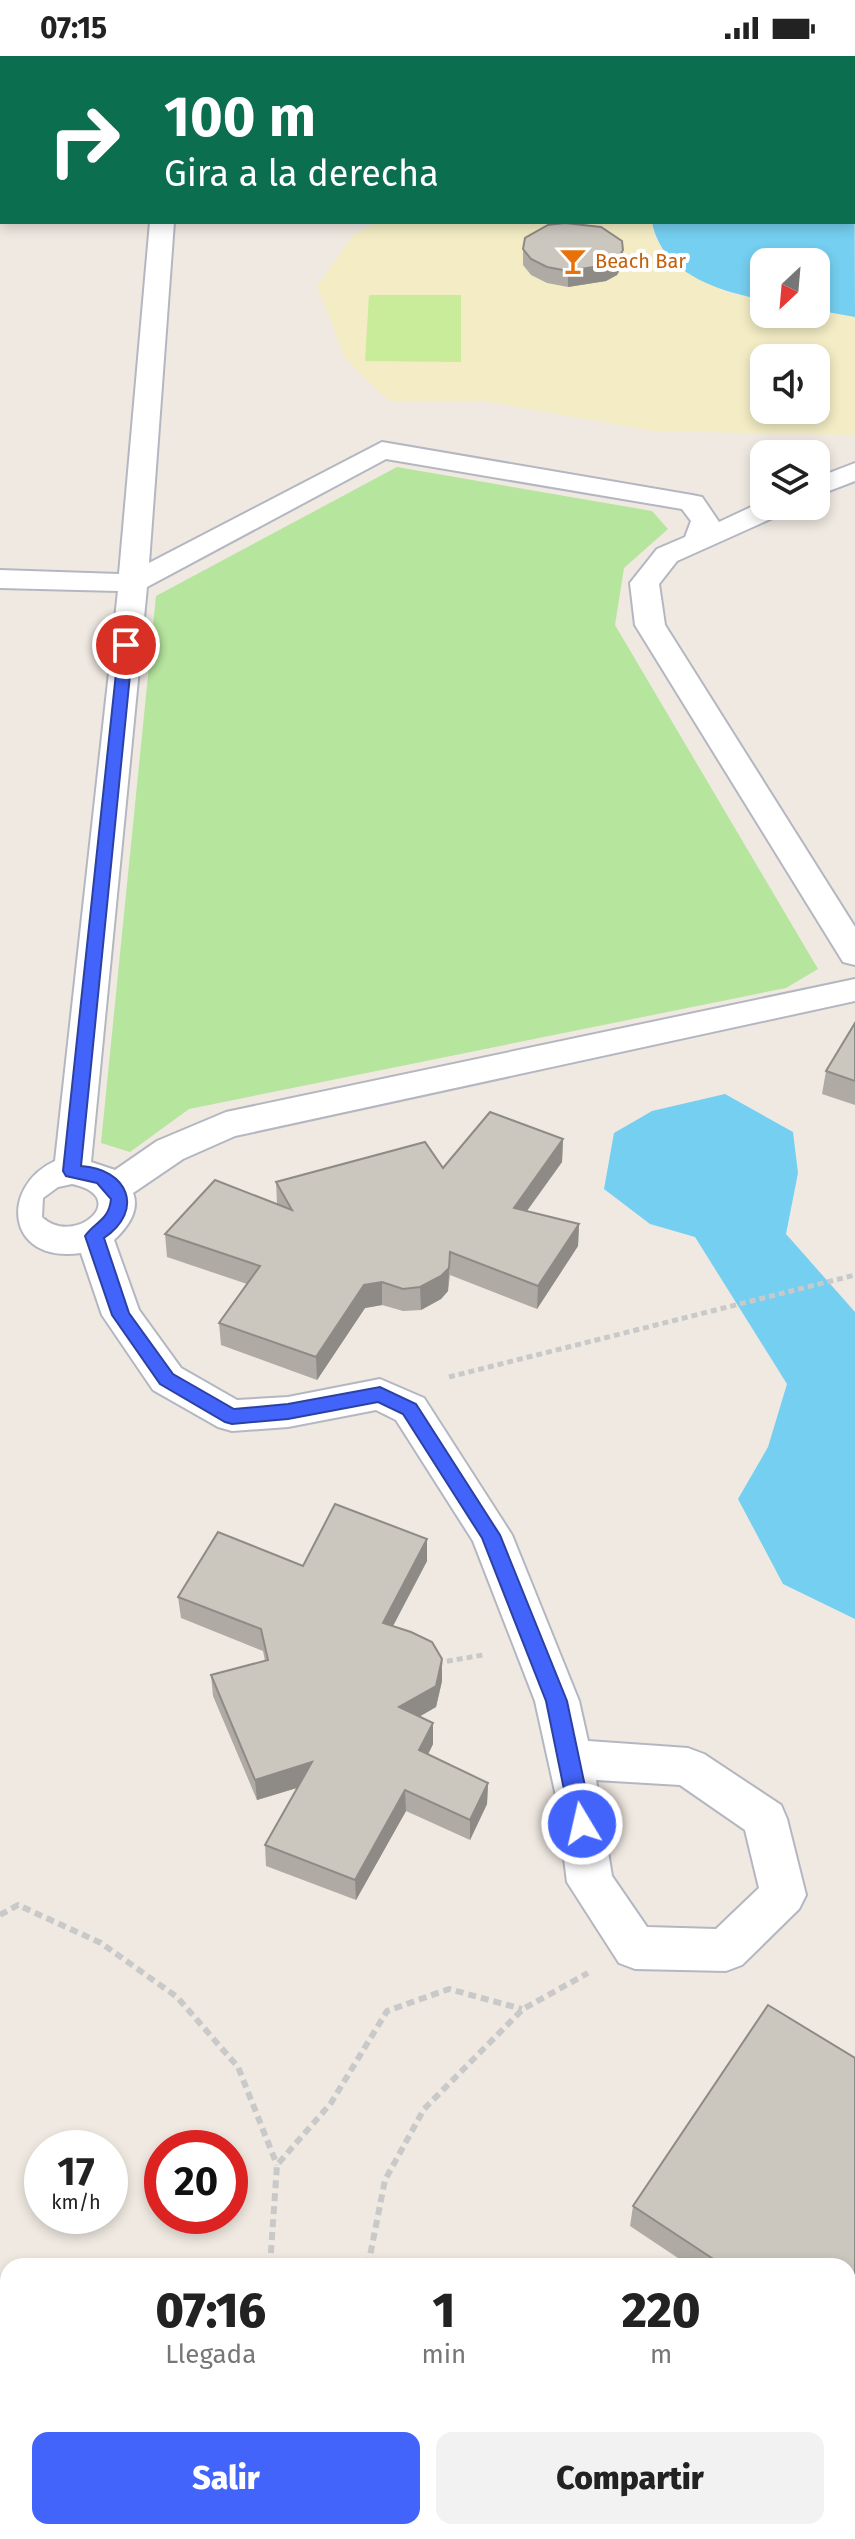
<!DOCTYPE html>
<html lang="es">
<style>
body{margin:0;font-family:"Fira Sans",sans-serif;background:#f2f2f2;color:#222;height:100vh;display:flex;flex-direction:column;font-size:30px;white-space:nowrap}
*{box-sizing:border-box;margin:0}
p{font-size:26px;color:#767676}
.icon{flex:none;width:44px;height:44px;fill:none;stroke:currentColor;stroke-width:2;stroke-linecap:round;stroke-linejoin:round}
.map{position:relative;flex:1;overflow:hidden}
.side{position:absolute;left:0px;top:2202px;width:856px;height:282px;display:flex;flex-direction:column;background:#fff;border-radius:24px 24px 0 0;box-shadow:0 4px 12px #0003}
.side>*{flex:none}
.guide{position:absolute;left:0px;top:0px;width:856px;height:168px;box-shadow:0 4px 12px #0003;background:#0b6e4f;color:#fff;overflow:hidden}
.needle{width:52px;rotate:206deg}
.tools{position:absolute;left:750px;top:192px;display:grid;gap:16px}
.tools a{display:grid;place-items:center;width:80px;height:80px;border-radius:16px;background:#fff;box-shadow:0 4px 12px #0003;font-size:40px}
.speed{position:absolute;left:24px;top:2074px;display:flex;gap:16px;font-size:40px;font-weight:700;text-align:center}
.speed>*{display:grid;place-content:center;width:104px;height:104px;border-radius:50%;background:#fff;box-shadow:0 4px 12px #0003;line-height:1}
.speed small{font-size:20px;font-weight:400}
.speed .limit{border:12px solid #d22;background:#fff;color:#111}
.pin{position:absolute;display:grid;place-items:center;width:68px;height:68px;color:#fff;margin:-34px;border:4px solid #fff;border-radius:50%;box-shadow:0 2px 8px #0007}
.me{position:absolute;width:88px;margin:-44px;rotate:351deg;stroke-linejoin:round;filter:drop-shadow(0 0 6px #0008)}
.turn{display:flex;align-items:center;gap:28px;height:168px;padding:0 32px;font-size:36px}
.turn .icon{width:104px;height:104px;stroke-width:2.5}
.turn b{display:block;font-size:56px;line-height:68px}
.eta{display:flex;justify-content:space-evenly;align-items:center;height:136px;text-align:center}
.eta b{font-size:48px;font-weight:800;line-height:56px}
.action{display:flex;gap:16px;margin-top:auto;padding:16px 32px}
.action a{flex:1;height:92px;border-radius:16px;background:#4264fb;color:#fff;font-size:32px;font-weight:800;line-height:92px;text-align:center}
.action a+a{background:#f2f2f2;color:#222}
.status{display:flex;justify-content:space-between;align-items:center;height:56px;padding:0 40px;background:#fff;direction:ltr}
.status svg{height:22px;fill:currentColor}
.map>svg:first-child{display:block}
.green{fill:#b6e59e}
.sand{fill:#f3ecc5;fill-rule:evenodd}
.pitch{fill:#c9ec9a}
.water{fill:#75cff0}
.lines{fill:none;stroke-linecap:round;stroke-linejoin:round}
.service-casing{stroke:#b4b7c1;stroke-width:4}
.path-far1{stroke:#c9c9c9;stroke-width:5;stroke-dasharray:6 4;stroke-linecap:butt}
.path{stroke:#c9c9c9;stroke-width:6;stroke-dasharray:8 5;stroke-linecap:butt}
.service{fill:#fff;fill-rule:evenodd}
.wall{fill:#afaba4}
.shaded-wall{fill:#8e8b86}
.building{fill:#cbc7bf;stroke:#8e8b86;stroke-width:2}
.route{fill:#4264fb;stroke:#2b41a3;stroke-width:2}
.labels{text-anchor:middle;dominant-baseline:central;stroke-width:8;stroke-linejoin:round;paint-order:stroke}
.far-food-label{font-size:20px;fill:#c56008;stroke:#fff;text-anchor:start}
</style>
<div class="status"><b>07:15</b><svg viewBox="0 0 49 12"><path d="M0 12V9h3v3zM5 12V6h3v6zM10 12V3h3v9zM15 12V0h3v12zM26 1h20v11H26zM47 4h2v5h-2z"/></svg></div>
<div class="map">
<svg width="855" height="2483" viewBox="0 0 855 2483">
<rect width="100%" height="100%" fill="#efe9e1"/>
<!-- green -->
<polygon class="green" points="397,411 652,455 668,473 624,512 615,569 818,913 786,932 189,1053 130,1096 101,1087 156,540"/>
<!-- sand -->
<path class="sand" d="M379,166H652L655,183L727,237L764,244V258H816V254L855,261V379L654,375L484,345H389L345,302L317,230L354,178ZM764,302H816V354H764Z"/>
<!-- pitch -->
<polygon class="pitch" points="369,239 461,239 461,306 365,305"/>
<!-- water -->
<g class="water">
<path d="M854,27L855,261L816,254V206H764V244C718,235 662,218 652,166H854Z"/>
<polygon points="725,1038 793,1076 798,1117 786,1178 855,1256 855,1563 783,1528 738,1443 768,1391 787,1328 695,1181 650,1168 604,1133 614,1077 652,1055"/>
</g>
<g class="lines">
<!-- service casing -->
<g class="service-casing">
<g id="service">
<path d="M150,166H174L149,507L382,386L692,439L702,441L719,466L764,445V450H790L786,456L677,505L659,528L665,569L855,871V909L843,906L635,569L630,527L657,493L685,481L691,465L682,453L386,403L147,531L91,1106L115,1114L157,1085L226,1056L855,923V945L235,1080L183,1103L133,1137C140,1155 127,1172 114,1184L139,1254L181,1312L237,1344L288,1341L380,1323L424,1342L512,1479L579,1645L588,1685L688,1692L704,1698L781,1749L787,1763L806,1839L799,1853L742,1909L726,1915L635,1913L619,1907L567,1826L556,1740L535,1645L473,1485L396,1364L376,1354L288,1371L232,1375L218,1371L153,1334L102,1259L81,1197C5,1208 0,1130 55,1105L118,535L0,532V514L119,518ZM72,1128C133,1141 74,1192 42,1161L43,1142L58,1131ZM596,1724L680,1729L745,1774L759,1832L716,1873L647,1871L612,1820Z"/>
<polygon points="855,407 855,425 816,440 816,422"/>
</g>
</g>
<!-- path-far1 -->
<g class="path-far1">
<polyline points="449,1321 855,1219"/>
<polyline points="437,1607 483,1599"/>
</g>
<!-- path -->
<g class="path">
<polyline points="0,1859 18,1849 101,1887 177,1941 238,2011 277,2109"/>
<polyline points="270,2210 277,2109 331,2047 387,1955 449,1933 522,1953"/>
<polyline points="368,2210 385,2124 424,2053 523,1953 588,1917"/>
<polyline points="459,2476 466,2483"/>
<polyline points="342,2482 343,2476"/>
</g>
<!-- service -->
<use href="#service" class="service"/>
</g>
<!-- wall -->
<g class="wall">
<polygon points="523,193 622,210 617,219 606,225 568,231 547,227 531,219 523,209"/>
<polygon points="855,967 855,1049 822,1038 826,1015"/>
<polygon points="563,1083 562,1106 527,1155 579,1168 578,1190 537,1253 450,1219 448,1235 441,1243 421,1254 403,1255 382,1249 365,1252 317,1324 221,1289 219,1267 247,1228 167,1201 165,1178 277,1148 276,1126 443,1112"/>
<polygon points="427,1505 393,1570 442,1603 442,1625 436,1651 420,1660 433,1667 433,1688 428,1699 488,1727 487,1748 470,1784 406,1755 356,1844 266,1810 265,1789 297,1732 257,1744 213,1640 211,1619 265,1605 263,1595 181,1562 178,1541 303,1510"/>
<polygon points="768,1949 855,2002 855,2483 689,2483 679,2476 848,2476 848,2210 690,2210 630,2170 633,2150"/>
</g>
<!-- shaded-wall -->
<g class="shaded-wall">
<polygon points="623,194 622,210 617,219 606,225 568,231 568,215"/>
<polygon points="563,1083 562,1106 513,1174 514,1152"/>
<polygon points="579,1168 578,1190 537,1253 538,1230"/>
<polygon points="450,1196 448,1235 441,1243 421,1254 420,1231"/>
<polygon points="382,1226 382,1249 365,1252 317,1324 316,1301 364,1229"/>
<polygon points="427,1483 427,1505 383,1589 383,1567"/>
<polygon points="442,1603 442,1625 436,1651 400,1672 399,1651"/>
<polygon points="433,1667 433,1688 419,1716 419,1694"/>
<polygon points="312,1706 313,1727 257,1744 255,1724"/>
<polygon points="488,1727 487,1748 470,1784 470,1764"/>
<polygon points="405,1734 406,1755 356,1844 355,1824"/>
</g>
<!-- building -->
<g class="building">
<polygon points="565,167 601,171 622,185 623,194 618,202 606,209 568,215 547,211 531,203 523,193 525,182 548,169"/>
<polygon points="855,967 855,1025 826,1015"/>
<polygon points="490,1056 563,1083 514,1152 579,1168 538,1230 450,1196 449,1212 441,1220 420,1231 403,1233 382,1226 364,1229 316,1301 219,1267 260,1210 165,1178 215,1124 292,1154 276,1126 425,1086 443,1112"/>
<polygon points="335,1448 427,1483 383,1567 411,1576 432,1586 442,1603 436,1630 399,1651 433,1667 419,1694 488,1727 470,1764 405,1734 355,1824 265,1789 312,1706 255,1724 211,1619 268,1604 261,1573 178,1541 218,1476 303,1510"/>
<polygon points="768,1949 855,2002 855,2362 848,2374 848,2210 724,2210 633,2150"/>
<polygon points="855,2367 855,2483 786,2483 791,2476 848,2476 848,2379"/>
<rect x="183" y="2476" width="158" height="7"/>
<polygon points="708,2476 787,2476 783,2483 718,2483"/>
</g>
<!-- route -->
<path class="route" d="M126,585L133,589L81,1110C128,1113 145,1154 104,1182L129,1257L173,1318L234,1353L288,1348L380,1331L416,1348L500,1479L567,1645L593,1768L590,1775L582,1778L574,1775L571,1768L546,1645L482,1482L403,1358L378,1346L288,1363L232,1368L225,1366L160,1328L112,1259L85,1180C96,1165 109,1164 111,1143L97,1127L66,1120L63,1115L119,589Z"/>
<!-- icons -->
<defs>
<g id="bar-bare" transform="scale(2.16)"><path d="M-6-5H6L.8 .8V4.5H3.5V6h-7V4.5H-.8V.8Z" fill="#e8710a" stroke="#fff" stroke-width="2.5" paint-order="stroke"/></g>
</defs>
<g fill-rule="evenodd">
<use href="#bar-bare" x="573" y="205"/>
</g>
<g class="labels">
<!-- far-food labels -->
<g class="far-food-label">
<text x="595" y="205">Beach Bar</text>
</g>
</g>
</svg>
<div class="tools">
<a><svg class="needle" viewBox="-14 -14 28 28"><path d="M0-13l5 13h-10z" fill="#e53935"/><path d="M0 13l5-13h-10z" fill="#767676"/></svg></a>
<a><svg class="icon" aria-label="sound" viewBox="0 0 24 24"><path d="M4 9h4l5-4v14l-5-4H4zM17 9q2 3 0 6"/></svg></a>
<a><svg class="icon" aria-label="layers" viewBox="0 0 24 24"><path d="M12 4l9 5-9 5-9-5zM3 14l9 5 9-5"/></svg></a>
</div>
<div class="speed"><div>17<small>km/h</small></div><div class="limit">20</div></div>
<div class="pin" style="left:126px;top:589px;background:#d93025"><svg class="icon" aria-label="arrive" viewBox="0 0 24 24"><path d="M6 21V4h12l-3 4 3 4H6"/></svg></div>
<svg class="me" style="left:582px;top:1768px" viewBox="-20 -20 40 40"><circle r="17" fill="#4264fb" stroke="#fff" stroke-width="3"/><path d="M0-11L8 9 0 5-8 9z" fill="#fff"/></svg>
<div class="guide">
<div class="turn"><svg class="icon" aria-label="right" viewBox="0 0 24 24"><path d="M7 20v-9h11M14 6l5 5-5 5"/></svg><div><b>100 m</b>Gira a la derecha</div></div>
</div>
<section class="side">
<div class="eta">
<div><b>07:16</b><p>Llegada</p></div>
<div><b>1</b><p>min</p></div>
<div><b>220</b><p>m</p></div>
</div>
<div class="action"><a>Salir</a><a>Compartir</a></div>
</section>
</div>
